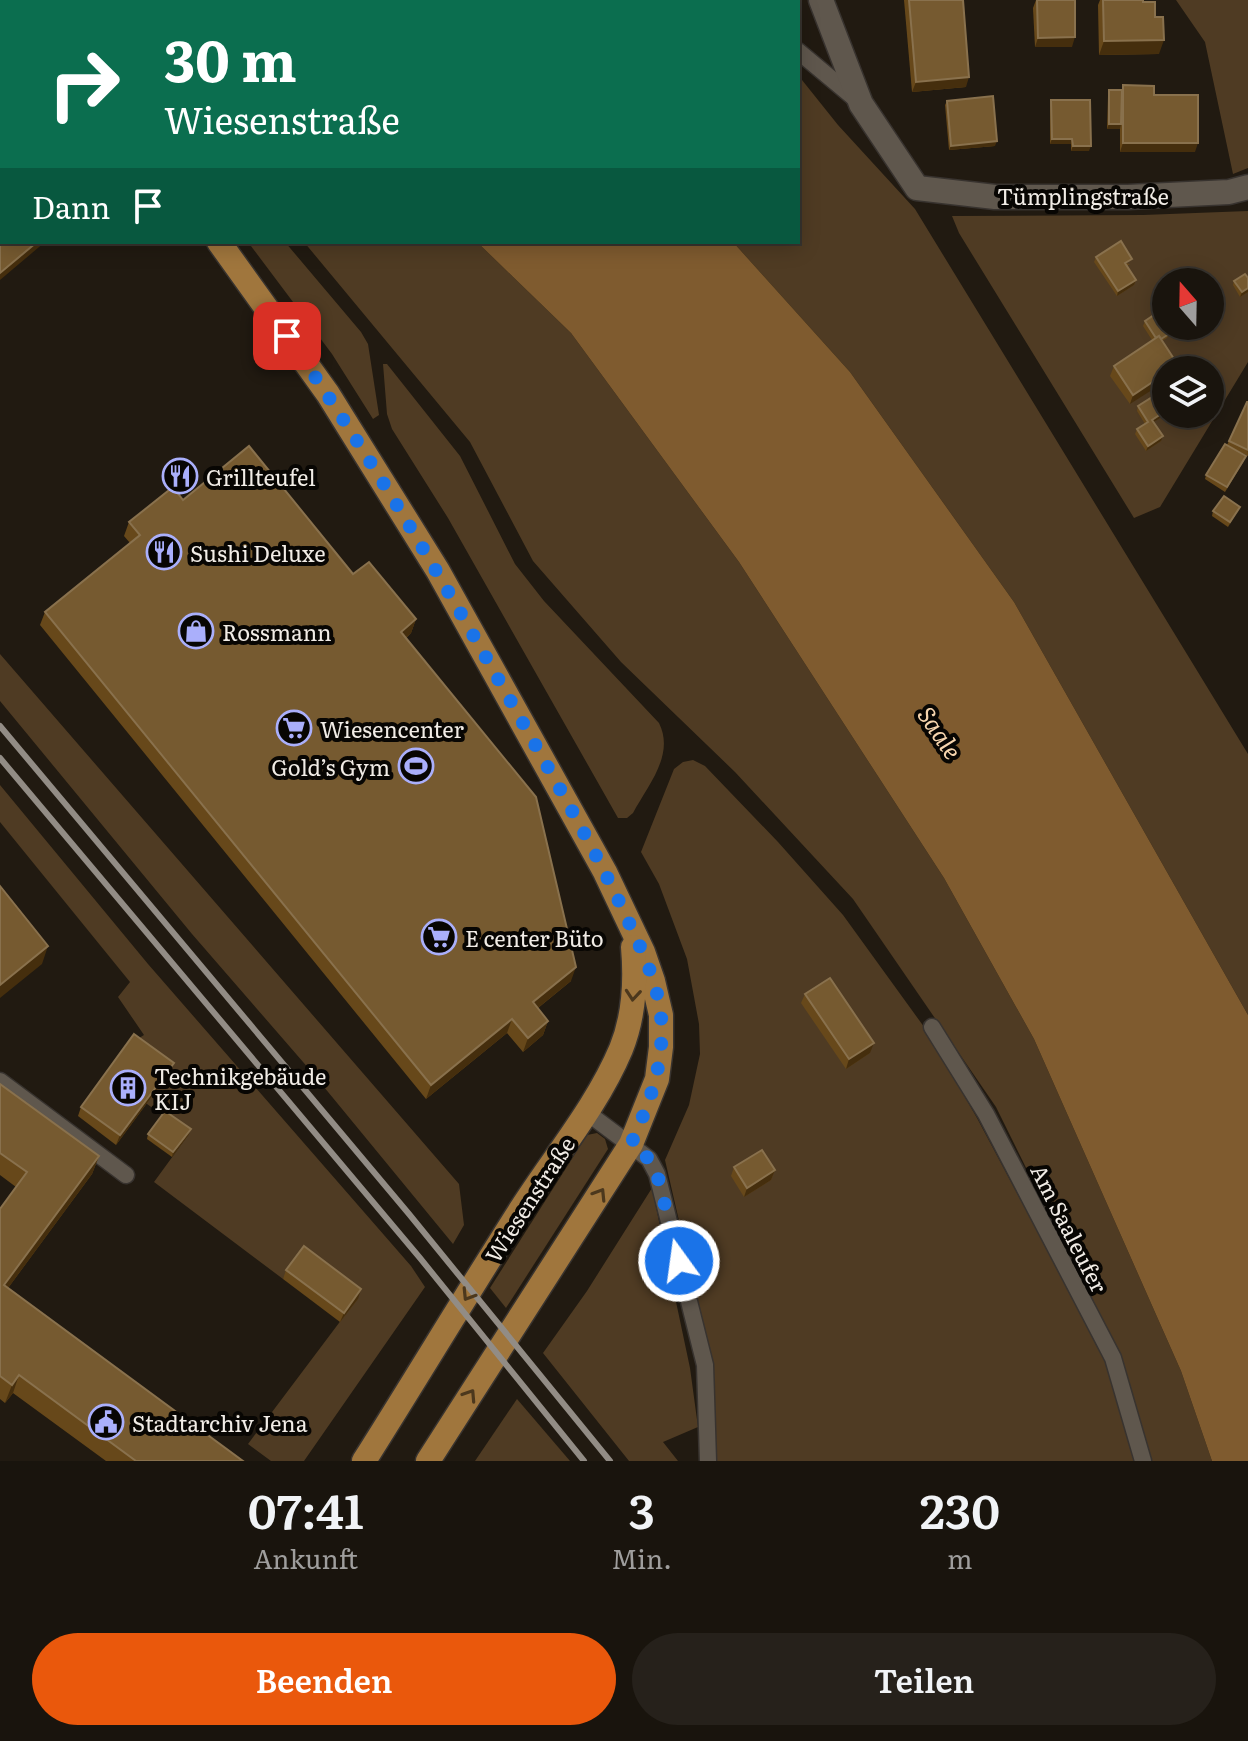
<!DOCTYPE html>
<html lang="de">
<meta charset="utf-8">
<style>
body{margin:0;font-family:Literata,serif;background:#26211b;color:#f1f3f6;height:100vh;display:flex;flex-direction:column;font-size:30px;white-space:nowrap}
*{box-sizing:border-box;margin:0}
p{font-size:26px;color:#9f9e9d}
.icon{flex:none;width:44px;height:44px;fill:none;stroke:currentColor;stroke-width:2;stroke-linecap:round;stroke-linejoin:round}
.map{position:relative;height:1461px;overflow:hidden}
.details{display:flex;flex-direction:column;background:#19140d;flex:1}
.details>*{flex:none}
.top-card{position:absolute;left:0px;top:0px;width:800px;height:244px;box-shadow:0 4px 20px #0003,0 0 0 2px #37332e;background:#0b6e4f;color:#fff;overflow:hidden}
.needle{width:52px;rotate:340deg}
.fabs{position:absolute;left:1152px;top:268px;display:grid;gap:16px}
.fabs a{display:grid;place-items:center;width:72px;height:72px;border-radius:50%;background:#19140d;box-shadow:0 4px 20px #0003,0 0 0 2px #37332e;font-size:40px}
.pin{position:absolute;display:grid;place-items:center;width:68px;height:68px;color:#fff;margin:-34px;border-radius:16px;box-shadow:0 4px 12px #0006}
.me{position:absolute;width:88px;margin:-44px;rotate:346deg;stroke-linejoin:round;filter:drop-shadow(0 0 6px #0008)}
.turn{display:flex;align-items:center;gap:28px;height:168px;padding:0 32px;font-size:36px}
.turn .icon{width:104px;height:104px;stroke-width:2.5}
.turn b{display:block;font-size:56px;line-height:68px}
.then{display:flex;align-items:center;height:76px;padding:0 32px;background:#0003;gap:16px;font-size:30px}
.eta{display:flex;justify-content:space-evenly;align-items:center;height:136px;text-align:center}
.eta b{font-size:48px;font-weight:600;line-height:56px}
.primary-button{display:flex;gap:16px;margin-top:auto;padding:16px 32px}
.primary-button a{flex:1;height:92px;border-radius:48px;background:#ea580c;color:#fff;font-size:32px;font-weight:600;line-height:92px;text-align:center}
.primary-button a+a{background:#26211b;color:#f1f3f6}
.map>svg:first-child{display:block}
.green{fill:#4f3b23;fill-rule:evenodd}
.water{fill:#7f5b2f}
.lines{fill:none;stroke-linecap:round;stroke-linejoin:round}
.lane-casing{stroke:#38332f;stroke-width:19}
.street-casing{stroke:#38332f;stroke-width:27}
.primary-casing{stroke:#38332f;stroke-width:27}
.lane{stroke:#5f574d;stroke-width:16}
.street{stroke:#5f574d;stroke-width:24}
.primary{stroke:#a0763d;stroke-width:24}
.rail{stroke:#928c85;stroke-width:6}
.wall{fill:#67481a}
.shaded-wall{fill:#452e0d}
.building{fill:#765a30;stroke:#89714d;stroke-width:2}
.oneway{stroke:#4c381d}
.route{stroke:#1a73e8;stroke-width:14;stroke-dasharray:0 25.2}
.labels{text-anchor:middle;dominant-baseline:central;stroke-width:8;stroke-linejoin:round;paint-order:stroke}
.street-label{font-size:22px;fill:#f1ece6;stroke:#080603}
.poi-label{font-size:22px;fill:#f1ece6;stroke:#080603;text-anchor:start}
.water-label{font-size:24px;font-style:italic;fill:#f7d5ae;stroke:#080603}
</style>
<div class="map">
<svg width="1248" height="1461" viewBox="0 0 1248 1461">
<rect width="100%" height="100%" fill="#211a11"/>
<!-- green -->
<g class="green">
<polygon points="1176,0 1248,0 1248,168 1233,174 1205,42"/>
<polygon points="798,75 838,125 915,209 1248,754 1248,1015 1014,602 850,372 733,242 798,242"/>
<path d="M1248,211V362L1160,507L1134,518L959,233L952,216L1143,215ZM1166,282H1210V326H1166ZM1166,370H1210V414H1166Z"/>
<polygon points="248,242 285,242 361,332 368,344 379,415 373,419 332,354"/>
<polygon points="304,242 477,242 571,333 739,562 944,878 1034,1039 1181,1371 1212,1461 1151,1461 1119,1356 996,1107 853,899 735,772 621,662 533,561 470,442"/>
<path d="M383,364H387L460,456L515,564L544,601L659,723C675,755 648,785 633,813L627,818H618L448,518L392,429L387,414Z"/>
<polygon points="0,654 459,1184 464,1225 453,1244 310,1070 192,934 0,701"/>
<polygon points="693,760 705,766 778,842 843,915 927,1031 977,1118 1106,1360 1136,1461 716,1461 712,1364 665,1160 689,1105 700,1054 699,1024 687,959 659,884 641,852 674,769 683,762"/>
<polygon points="0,785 148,964 411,1266 425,1287 304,1461 271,1461 248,1444 357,1299 300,1256 283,1279 154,1182 189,1134 147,1104 131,1043 144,1035 118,997 130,982 0,822"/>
<polygon points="597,1133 605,1139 608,1149 506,1308 490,1288 587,1135"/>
<polygon points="652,1188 690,1368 698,1427 663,1442 678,1461 629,1461 543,1353 587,1291"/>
<polygon points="517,1399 570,1461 475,1461"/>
</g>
<!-- water -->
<polygon class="water" points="477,242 733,242 850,372 1014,602 1248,1015 1248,1461 1212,1461 1181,1371 1034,1039 944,878 739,562 571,333"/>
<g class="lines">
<!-- lane casing -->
<g class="lane-casing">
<g id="lane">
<polyline points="798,51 858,101"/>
<polyline points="932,1027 986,1114 1113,1358 1143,1461"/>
<polyline points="0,1081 126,1175"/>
<polyline points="585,1111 649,1159 657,1174 705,1365 708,1461"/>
</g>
</g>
<!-- street casing -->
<g class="street-casing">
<g id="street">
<polyline points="757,0 758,2"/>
<polyline points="821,0 861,104 917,188 995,197 1128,197 1229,192 1248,187"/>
</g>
</g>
<!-- primary casing -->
<g class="primary-casing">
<g id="primary">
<polyline points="15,0 17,2"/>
<polyline points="219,242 328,394 438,571 605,872 643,952 653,981 661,1015 661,1047 657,1079 631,1144 428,1461"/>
<path d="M364,1461C417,1377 468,1292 521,1209C555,1156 597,1106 621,1049C634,1017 636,981 633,947"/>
</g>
</g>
<!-- lane -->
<use href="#lane" class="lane"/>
<!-- street -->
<use href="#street" class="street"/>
<!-- primary -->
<use href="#primary" class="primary"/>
<!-- rail -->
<g class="rail">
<polyline points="0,726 409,1214 610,1461"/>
<polyline points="0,758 420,1258 584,1461"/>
</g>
</g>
<!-- wall -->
<g class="wall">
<polygon points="904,0 963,0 966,87 912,92"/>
<polygon points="1036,0 1072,47 1035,47 1033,8"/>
<polygon points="1100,0 1143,0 1143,2 1155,17 1159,54 1099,55 1098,5"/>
<polygon points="1123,85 1154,95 1195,152 1120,152 1120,129 1107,129 1108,95 1109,90 1122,90"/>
<polygon points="1051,100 1089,151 1071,151 1071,144 1050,144 1050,105"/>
<polygon points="947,101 995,146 949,150 945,105"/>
<polygon points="1096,257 1130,264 1127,266 1136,280 1134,285 1117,296 1094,262"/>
<polygon points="1248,278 1248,292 1240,297 1233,285 1234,281"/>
<polygon points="1145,321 1169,334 1167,338 1162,341 1130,404 1110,376 1114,366 1152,340 1143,326"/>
<polygon points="1166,383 1166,414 1175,414 1168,418 1153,395 1155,390"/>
<polygon points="1247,402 1248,456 1234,449 1244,461 1225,492 1205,479 1206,475 1227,445"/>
<polygon points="1138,406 1164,412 1162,417 1153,422 1161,441 1146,451 1135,434 1137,429 1145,424 1137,411"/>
<polygon points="183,500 353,574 416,619 411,633 406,638 571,981 538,1008 548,1021 543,1035 523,1052 507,1033 426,1099 40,625 45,612 130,543 124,536 129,522"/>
<polygon points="1240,507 1228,527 1212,516 1213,511"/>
<polygon points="805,994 870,1053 846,1069 801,1003"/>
<polygon points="170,1072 116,1145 78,1116 81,1107"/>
<polygon points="0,1084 99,1156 92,1174 8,1288 243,1461 106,1461 13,1393 5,1403 0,1399 0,1209 16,1187 0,1175"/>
<polygon points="148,1134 189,1134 172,1157 147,1139"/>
<polygon points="734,1167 775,1170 771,1180 744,1197 731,1176"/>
<polygon points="286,1270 358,1299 340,1322 283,1279"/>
</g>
<!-- shaded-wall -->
<g class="shaded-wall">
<polygon points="1075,37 1072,47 1035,47 1038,38"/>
<polygon points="1164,40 1159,54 1099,55 1104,41"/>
<polygon points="969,77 966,87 912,92 916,82"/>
<polygon points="1109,124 1121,124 1120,129 1107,129"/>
<polygon points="1052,139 1072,139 1071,144 1050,144"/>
<polygon points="997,141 995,146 949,150 951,146"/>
<polygon points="1123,143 1198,143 1195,152 1120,152"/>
<polygon points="1073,146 1091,146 1089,151 1071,151"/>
<polygon points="37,242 45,242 0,280 0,273"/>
<polygon points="1136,280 1134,285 1117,296 1118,291"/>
<polygon points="1248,288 1248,292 1240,297 1242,292"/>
<polygon points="1223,295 1221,300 1210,306 1210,302"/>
<polygon points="1166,373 1166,381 1130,404 1133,395"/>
<polygon points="1164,412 1162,417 1150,424 1152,420"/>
<polygon points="1163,436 1161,441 1146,451 1148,446"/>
<polygon points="416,619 411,633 396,646 401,632"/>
<polygon points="48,946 42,964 0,998 0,985"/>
<polygon points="576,967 571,981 528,1016 533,1002"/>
<polygon points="512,1019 507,1033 426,1099 431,1085"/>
<polygon points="548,1021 543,1035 523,1052 528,1038"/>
<polygon points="874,1043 870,1053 846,1069 849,1059"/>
<polygon points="174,1063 170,1072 116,1145 120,1135"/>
<polygon points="191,1129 189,1134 172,1157 173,1152"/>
<polygon points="99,1156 92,1174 0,1299 4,1285"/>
<polygon points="775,1170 771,1180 744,1197 747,1188"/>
<polygon points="361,1289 358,1299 340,1322 344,1313"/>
<polygon points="19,1375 13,1393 5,1403 12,1385"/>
</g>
<!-- building -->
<g class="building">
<polygon points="909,0 963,0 969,77 916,82"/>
<polygon points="1037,0 1075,0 1075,37 1038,38"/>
<polygon points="1103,0 1143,0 1143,2 1155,2 1155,17 1163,17 1164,40 1104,41"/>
<polygon points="1123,85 1154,86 1154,95 1198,95 1198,143 1123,143"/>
<polygon points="1109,90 1122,90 1121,124 1109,124"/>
<polygon points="993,96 997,141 951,146 947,101"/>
<polygon points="1051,100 1090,100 1091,146 1073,146 1072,139 1052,139"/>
<polygon points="0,165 2,167 2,242 37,242 0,273"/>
<polygon points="1121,241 1132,259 1125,263 1136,280 1118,291 1096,257"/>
<polygon points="1245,274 1248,278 1248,288 1242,292 1234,281"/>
<polygon points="1214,280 1223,295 1210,302 1210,283"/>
<polygon points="1157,313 1169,334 1161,339 1159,336 1156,338 1145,321"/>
<polygon points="1159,336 1178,365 1171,370 1166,370 1166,373 1133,395 1114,366"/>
<polygon points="1166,383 1166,407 1155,390"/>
<polygon points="1154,396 1164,412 1152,420 1163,436 1148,446 1137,429 1148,422 1138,406"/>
<polygon points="1247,402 1248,402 1248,450 1229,441"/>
<polygon points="1225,444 1246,456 1227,487 1206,475"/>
<polygon points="249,446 353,574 369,562 416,619 401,632 536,797 576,967 533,1002 548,1021 528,1038 512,1019 431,1085 45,612 140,535 129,522 173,487 183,500"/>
<polygon points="1224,496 1240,507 1230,522 1213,511"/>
<polygon points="0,886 48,946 0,985"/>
<polygon points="830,978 874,1043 849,1059 805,994"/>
<polygon points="134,1034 174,1063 120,1135 81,1107"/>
<polygon points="0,1084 99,1156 4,1285 243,1461 136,1461 19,1375 12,1385 0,1376 0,1209 27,1172 0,1153"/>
<polygon points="165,1111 191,1129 173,1152 148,1134"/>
<polygon points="762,1150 775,1170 747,1188 734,1167"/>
<polygon points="304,1246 361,1289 344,1313 286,1270"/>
</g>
<!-- one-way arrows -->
<defs><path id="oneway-chevron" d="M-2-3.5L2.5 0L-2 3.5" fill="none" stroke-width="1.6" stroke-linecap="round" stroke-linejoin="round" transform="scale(2)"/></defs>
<g class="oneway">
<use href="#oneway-chevron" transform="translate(633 995) rotate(95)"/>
<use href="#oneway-chevron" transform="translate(600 1194) rotate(-58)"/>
<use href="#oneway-chevron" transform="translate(468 1295) rotate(122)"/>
<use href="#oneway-chevron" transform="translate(470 1395) rotate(-57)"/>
</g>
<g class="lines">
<!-- route -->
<path class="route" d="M287,336C383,473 464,618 546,764C574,814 601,863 625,914C640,947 657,979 661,1016C665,1063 650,1102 631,1144L649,1159L657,1174L679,1261"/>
</g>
<!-- icons -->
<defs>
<g id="restaurant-ring" transform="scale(1.8)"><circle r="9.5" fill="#080603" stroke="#aaaffb" stroke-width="1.5"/><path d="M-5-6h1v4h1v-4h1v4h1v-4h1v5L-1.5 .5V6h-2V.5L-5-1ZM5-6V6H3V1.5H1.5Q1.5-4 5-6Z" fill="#aaaffb"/></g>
<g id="shop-ring" transform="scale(1.8)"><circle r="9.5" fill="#080603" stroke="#aaaffb" stroke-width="1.5"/><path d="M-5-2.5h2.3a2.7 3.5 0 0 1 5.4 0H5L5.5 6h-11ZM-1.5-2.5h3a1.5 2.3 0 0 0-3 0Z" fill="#aaaffb"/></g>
<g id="supermarket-ring" transform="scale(1.8)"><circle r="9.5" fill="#080603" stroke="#aaaffb" stroke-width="1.5"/><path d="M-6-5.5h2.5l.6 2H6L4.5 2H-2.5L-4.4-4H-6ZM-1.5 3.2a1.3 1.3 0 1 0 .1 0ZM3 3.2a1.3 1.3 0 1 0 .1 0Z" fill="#aaaffb"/></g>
<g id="stadium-ring" transform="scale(1.8)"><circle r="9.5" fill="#080603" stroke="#aaaffb" stroke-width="1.5"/><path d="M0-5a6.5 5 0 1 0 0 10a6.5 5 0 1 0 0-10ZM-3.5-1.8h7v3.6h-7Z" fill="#aaaffb"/></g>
<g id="building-ring" transform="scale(1.8)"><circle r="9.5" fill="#080603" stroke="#aaaffb" stroke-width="1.5"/><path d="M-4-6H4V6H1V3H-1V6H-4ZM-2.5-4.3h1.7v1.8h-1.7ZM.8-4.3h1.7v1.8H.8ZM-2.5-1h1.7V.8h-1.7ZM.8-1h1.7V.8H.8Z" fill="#aaaffb"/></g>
<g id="civic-ring" transform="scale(1.8)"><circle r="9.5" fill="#080603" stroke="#aaaffb" stroke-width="1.5"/><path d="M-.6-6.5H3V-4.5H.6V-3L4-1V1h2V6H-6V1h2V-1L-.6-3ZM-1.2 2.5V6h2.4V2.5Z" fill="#aaaffb"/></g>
</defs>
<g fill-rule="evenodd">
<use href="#restaurant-ring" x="180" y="476"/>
<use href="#restaurant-ring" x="164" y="552"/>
<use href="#shop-ring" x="196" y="631"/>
<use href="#supermarket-ring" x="294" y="728"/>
<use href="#stadium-ring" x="416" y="766"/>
<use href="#supermarket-ring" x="439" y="937"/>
<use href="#building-ring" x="128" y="1088"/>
<use href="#civic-ring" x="106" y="1422"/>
</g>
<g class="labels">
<!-- street labels -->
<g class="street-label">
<text x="1083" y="195">Tümplingstraße</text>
<text transform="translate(529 1199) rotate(-57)">Wiesenstraße</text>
<text transform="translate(1070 1228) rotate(63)">Am Saaleufer</text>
</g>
<!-- poi labels -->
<g class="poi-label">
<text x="206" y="476">Grillteufel</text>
<text x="190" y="552">Sushi Deluxe</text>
<text x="222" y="631">Rossmann</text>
<text x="320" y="728">Wiesencenter</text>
<text x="390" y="766" text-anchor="end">Gold’s Gym</text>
<text x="465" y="937">E center Büto</text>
<text x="154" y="1075">Technikgebäude<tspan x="154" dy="25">KIJ</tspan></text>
<text x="132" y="1422">Stadtarchiv Jena</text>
</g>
<!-- water labels -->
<g class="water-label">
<text transform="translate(941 732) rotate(56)">Saale</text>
</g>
</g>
</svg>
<div class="fabs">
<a><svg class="needle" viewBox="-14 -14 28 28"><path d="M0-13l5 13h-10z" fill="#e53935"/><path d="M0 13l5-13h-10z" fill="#9f9e9d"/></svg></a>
<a><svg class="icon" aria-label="layers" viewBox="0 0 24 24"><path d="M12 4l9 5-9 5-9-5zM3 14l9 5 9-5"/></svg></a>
</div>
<div class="pin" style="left:287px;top:336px;background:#d93025"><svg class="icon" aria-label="arrive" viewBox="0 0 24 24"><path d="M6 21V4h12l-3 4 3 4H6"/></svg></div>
<svg class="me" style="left:679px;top:1261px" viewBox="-20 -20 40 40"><circle r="17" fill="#1a73e8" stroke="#fff" stroke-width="3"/><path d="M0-11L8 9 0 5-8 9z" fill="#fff"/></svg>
<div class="top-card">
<div class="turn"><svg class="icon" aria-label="right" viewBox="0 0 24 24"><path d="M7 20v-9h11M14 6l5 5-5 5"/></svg><div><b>30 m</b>Wiesenstraße</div></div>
<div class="then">Dann<svg class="icon" aria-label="arrive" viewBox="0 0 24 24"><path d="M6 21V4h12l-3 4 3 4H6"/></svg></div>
</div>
</div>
<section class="details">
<div class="eta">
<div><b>07:41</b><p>Ankunft</p></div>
<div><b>3</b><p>Min.</p></div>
<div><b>230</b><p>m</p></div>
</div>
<div class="primary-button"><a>Beenden</a><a>Teilen</a></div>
</section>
